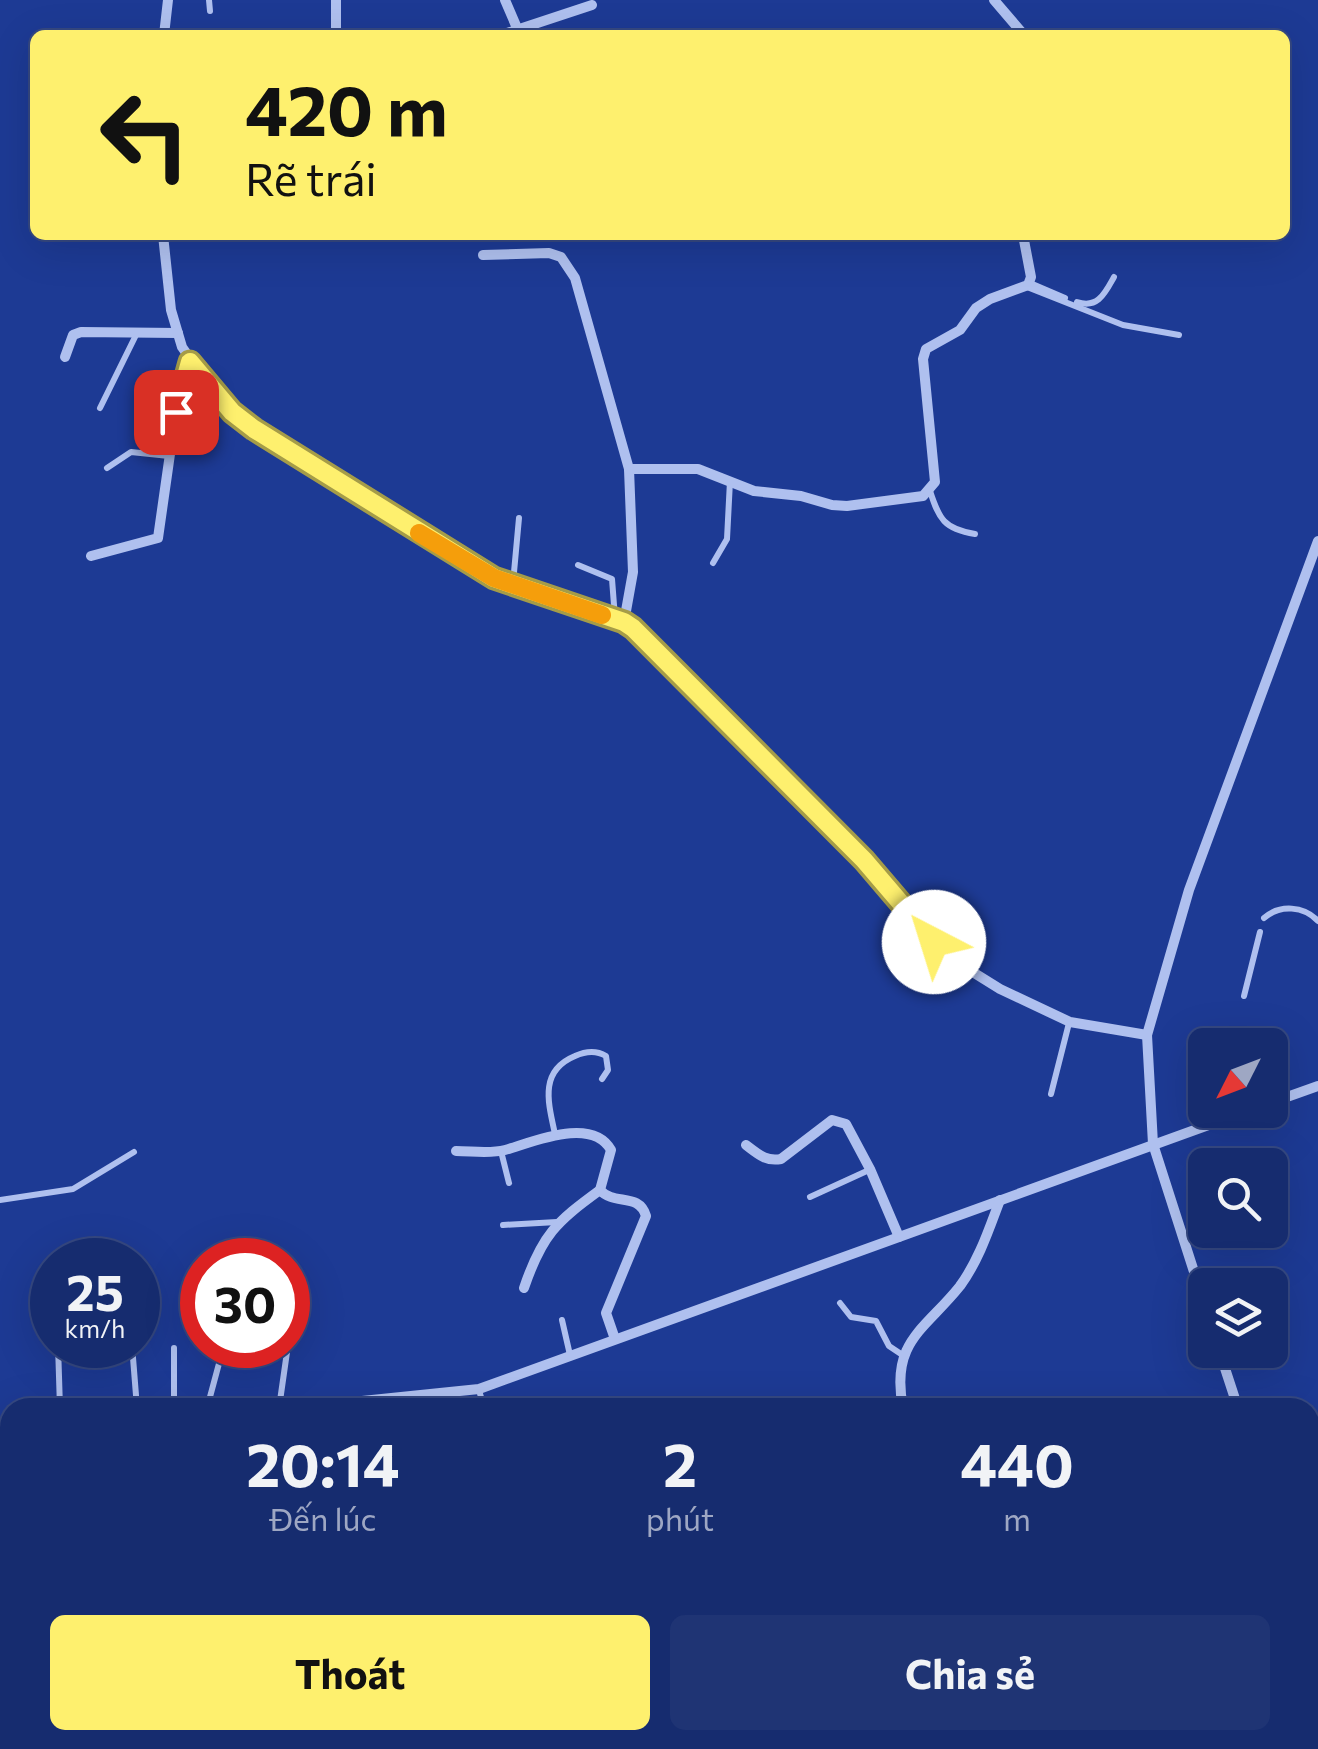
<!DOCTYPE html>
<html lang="vi">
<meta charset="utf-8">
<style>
body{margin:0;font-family:Commissioner,sans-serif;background:#1f3474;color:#f1f3f6;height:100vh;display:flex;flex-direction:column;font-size:38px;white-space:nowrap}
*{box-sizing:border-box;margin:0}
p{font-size:32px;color:#9ea7c3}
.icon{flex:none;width:55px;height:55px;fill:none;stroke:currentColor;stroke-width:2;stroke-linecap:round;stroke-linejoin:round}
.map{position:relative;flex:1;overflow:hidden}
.panel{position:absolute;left:0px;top:1398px;width:1320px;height:352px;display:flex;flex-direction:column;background:#162c6f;border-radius:30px 30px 0 0;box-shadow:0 10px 40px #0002,0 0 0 2px #354882}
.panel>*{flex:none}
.banner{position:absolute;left:30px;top:30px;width:1260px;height:210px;border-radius:15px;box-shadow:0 10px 40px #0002,0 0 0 2px #354882;background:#fef06e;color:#111;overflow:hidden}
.needle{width:65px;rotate:228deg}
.controls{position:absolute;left:1188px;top:1028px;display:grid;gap:20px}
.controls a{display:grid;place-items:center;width:100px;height:100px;border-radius:15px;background:#162c6f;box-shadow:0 10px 40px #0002,0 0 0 2px #354882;font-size:50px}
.speed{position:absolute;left:30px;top:1238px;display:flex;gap:20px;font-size:50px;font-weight:700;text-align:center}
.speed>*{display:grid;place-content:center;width:130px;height:130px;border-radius:50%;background:#162c6f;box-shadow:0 10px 40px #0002,0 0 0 2px #354882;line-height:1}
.speed small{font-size:25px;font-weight:400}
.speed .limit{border:15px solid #d22;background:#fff;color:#111}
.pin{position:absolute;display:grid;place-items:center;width:85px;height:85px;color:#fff;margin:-42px;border-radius:20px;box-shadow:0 5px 15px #0006}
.me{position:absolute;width:110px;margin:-55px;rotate:320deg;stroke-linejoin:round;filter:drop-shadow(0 0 8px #0008)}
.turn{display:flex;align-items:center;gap:35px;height:210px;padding:0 50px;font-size:45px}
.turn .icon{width:130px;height:130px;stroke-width:2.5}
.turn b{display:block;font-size:70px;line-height:85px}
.eta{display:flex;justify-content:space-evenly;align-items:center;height:170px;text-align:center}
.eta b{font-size:60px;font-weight:700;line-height:70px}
.button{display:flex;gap:20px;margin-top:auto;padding:20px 50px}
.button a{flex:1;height:115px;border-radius:15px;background:#fef06e;color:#111;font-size:40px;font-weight:700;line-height:115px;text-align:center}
.button a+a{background:#1f3474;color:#f1f3f6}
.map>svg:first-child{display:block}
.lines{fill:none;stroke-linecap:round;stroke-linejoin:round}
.service{stroke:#afc0ef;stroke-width:6}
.minor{stroke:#afc0ef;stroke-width:10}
.secondary{stroke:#dce4fb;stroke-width:20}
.route-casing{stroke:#a59c48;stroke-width:25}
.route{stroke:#fef06e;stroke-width:18}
.slow{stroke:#f59e0b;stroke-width:18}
</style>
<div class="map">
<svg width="1318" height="1749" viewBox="0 0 1318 1749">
<rect width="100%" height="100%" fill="#1d3a94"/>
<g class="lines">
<!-- service -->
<g class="service">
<polyline points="209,0 210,11"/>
<polyline points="1030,283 1065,298"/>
<polyline points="1027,287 1123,325 1179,335"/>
<path d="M1077,302C1098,309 1105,293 1114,277"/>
<polyline points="100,408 136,335"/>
<polyline points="137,410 176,412"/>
<polyline points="107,468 131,452 169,456"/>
<path d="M930,491C939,519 944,529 975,534"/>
<polyline points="713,563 727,539 730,481"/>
<polyline points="578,565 612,579 615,618"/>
<polyline points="513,583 519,518"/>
<path d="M1264,918C1280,904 1304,906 1318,921"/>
<polyline points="1244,996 1260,932"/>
<polyline points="1051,1094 1069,1023"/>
<path d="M555,1134C548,1102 539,1071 575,1056C586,1051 596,1050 606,1056L608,1070L602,1079"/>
<polyline points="501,1151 509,1183"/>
<polyline points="810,1197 869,1170"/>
<polyline points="0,1200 73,1189 134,1152"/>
<polyline points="503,1225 557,1222"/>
<polyline points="259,1260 260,1258"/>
<polyline points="840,1303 851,1317 876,1321 889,1346 904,1356"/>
<polyline points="562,1320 570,1355"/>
<polyline points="58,1345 60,1408"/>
<polyline points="132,1345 137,1408"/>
<polyline points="174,1348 174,1408"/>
<polyline points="479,1390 484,1408"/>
<polyline points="207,1408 224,1345"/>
<polyline points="279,1408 289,1338"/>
<polyline points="782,1749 790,1749"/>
<polyline points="874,1749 882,1740"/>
</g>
<!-- minor -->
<g class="minor">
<polyline points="505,0 517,28"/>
<polyline points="994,0 1024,35"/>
<polyline points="164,35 168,0"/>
<polyline points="336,35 336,0"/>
<polyline points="501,35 592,5"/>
<polyline points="163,235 171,310 182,347 210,387 253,429 494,578 624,622 863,860 935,942 955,961 1000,989 1070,1022 1147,1035"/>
<polyline points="1167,236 1167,235"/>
<polyline points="483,255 549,253 561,257 575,278 629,469 633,572 624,622"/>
<polyline points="65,357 73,335 81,332 178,333"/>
<polyline points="629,469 698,469 754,491 801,496 832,505 847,506 923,496 935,482 923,359 926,349 960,330 976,308 990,299 1028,285 1031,277 1023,235"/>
<polyline points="91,556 158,538 176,412 191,361"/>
<polyline points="1270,1103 1318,1086"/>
<path d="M746,1145C758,1154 766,1162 781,1159L832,1120L846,1124L870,1169L899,1237"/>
<path d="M456,1151C472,1151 490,1154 505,1150C533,1142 592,1116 611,1150L600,1190C614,1206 639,1192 646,1216L606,1313L615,1339"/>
<path d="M524,1288C542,1235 556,1222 600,1190"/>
<polyline points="1205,1306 1153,1144 1147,1035 1189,890 1318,541"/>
<polyline points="1219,1350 1238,1408"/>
<polyline points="294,1408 479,1389 1250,1110"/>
<path d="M903,1408C890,1341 925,1330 960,1286C979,1260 989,1229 1000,1200"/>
<polyline points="0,1427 10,1427"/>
<polyline points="0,1637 10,1633"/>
<polyline points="242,1740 249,1749"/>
<polyline points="728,1740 731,1749"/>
<polyline points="946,1740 953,1749"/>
<polyline points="1098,1740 1114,1749"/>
<polyline points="1227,1749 1229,1740"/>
<polyline points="1288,1749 1291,1740"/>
</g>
<!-- secondary -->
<g class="secondary">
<polyline points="0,1524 10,1541"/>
<polyline points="0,1597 10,1614"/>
<polyline points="76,1740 81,1749"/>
<polyline points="116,1740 121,1749"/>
</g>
</g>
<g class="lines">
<!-- route casing -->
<g class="route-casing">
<polyline id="route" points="176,412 190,362 232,412 254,429 494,578 624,622 633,628 864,860 934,942"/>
</g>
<!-- route -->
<use href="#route" class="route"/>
<!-- slow -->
<polyline class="slow" points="419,533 494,578 602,615"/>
</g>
</svg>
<div class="controls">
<a><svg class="needle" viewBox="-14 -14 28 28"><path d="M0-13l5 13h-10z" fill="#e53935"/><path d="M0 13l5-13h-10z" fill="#9ea7c3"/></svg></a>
<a><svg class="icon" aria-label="search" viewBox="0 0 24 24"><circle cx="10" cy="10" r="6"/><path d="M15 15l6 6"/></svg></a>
<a><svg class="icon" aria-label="layers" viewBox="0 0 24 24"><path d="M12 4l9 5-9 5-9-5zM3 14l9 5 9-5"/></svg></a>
</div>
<div class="speed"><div>25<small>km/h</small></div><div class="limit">30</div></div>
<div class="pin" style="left:176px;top:412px;background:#d93025"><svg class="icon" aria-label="arrive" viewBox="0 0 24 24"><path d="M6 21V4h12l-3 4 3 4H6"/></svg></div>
<svg class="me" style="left:934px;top:942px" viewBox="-20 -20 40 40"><circle r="19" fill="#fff"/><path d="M0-13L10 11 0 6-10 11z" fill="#fef06e"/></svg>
<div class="banner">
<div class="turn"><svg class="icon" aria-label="left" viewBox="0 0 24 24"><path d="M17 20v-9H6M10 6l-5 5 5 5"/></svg><div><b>420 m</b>Rẽ trái</div></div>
</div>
<section class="panel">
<div class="eta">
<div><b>20:14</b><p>Đến lúc</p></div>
<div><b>2</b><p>phút</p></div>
<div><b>440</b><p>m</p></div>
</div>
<div class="button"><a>Thoát</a><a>Chia sẻ</a></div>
</section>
</div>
